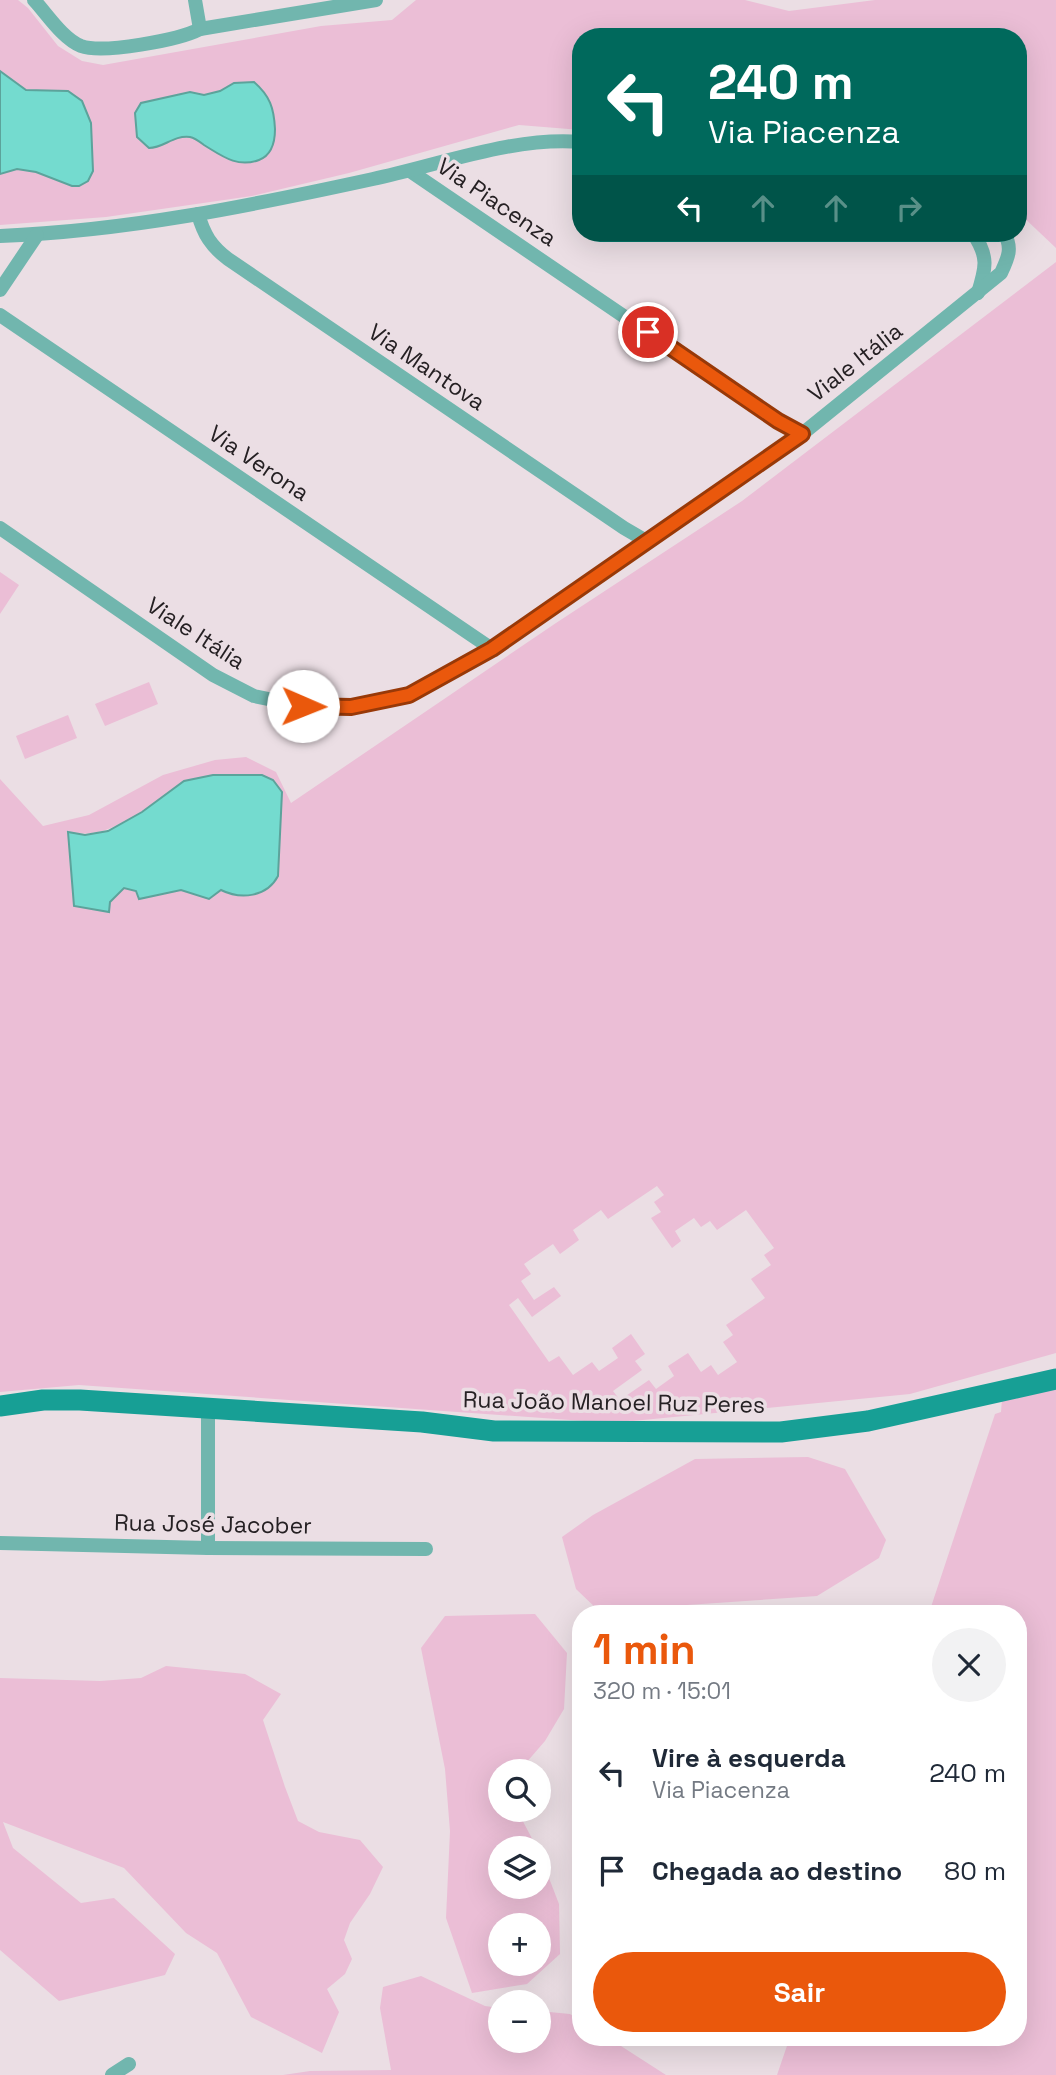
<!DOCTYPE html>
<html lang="pt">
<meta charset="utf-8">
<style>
body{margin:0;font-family:"Space Grotesk",sans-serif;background:#f2f2f3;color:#1f2937;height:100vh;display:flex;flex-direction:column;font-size:26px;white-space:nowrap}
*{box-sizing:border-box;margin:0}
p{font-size:23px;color:#747a83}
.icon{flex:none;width:38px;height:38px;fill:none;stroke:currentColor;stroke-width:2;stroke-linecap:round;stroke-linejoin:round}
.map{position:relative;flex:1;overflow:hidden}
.drawer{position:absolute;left:572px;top:1605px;width:455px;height:441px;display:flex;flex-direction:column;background:#fff;border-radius:28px;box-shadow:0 7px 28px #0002}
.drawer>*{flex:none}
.top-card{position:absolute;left:572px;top:28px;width:455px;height:214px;border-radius:28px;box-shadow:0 7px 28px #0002;background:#00695c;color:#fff;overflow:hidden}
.controls{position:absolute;left:488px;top:1759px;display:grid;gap:14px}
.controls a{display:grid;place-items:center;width:63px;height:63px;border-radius:50%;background:#fff;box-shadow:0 7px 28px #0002;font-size:35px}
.pin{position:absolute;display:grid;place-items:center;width:60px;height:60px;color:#fff;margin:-30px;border:4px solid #fff;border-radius:50%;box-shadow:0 2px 7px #0007}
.me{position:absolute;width:77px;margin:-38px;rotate:91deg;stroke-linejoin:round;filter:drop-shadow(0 0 5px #0008)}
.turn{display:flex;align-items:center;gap:24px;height:147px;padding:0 21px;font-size:32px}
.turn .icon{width:91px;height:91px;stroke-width:2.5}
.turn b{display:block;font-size:49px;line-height:60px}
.lanes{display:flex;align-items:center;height:66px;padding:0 21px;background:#0003;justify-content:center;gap:35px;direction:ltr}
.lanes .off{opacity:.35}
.round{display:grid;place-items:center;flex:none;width:74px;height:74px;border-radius:37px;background:#f2f2f3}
.summary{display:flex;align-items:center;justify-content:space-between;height:119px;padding:0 21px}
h1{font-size:42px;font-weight:700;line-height:52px;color:#ea580c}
.action{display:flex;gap:14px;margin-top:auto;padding:14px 21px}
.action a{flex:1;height:80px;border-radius:42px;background:#ea580c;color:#fff;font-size:28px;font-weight:700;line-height:80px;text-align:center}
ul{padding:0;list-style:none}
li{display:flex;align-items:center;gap:21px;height:98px;padding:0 21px}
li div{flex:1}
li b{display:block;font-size:26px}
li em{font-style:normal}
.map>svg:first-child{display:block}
.green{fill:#ebbed6;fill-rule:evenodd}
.water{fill:#74dbcf;stroke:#5ca39b;stroke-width:2}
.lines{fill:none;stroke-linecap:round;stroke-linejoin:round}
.street{stroke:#71b6ae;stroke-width:14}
.secondary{stroke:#179f95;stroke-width:21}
.route-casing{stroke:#983908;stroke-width:18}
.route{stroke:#ea580c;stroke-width:12}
.labels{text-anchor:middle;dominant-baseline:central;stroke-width:7;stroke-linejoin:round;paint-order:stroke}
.street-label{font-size:23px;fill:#252023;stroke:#ebdee4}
</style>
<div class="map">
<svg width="1056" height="2075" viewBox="0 0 1056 2075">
<rect width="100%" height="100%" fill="#ebdee4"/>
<!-- green -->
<g class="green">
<polygon points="0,0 18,0 28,8 58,46 82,61 103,65 321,26 392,20 416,0 745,0 789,11 875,0 1056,0 1056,248 1019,213 1018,37 581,37 581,130 519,125 349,173 252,196 106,217 0,225"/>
<path d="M1056,262V1353L910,1394L612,1423L79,1385L0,1392V779L43,826L89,815L163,775L215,760L246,757L276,772L291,803L556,623L742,501ZM142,812L209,899L181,890L140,898L136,891L124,888L110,902L68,832C100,838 115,826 142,812ZM657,1186L664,1195L654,1202L661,1212L651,1218L672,1248L681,1241L675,1231L694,1218L701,1227L710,1221L717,1230L746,1210L774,1248L764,1255L771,1265L751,1279L765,1298L726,1325L733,1335L723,1342L737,1362L718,1375L711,1365L701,1372L688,1353L668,1366L674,1376L656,1389L649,1380L620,1400L613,1391L642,1370L635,1361L645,1354L631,1334L612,1348L618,1358L599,1371L592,1362L573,1375L559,1356L549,1362L509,1305L518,1298L532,1317L561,1296L554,1287L534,1300L521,1281L531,1274L524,1264L553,1244L560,1254L579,1240L573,1230L601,1210L608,1219Z"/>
<polygon points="0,572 19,585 0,614"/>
<polygon points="149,682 158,704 105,726 95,704"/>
<polygon points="68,715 77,738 25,759 16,736"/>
<polygon points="1056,1386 1056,2075 777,2075 790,2037 1018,2037 1018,1614 929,1613 995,1414 1001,1412 1002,1399"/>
<polygon points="808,1457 845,1469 886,1540 879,1558 817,1596 599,1611 576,1589 562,1537 593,1515 695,1459"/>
<path d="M535,1614L567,1653L564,1709L545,1741L519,1771H500V1810H517L537,1848H500V1886H539V1852L559,1904L560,1954L527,1984L472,1993L446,1918L450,1831L445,1769L421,1648L445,1616ZM500,1925H539V1964H500Z"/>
<polygon points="166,1666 245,1674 281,1694 263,1720 285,1787 298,1821 319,1832 360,1840 383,1867 370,1894 350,1923 344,1940 352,1959 345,1974 327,1989 339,2012 322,2053 251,2017 217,1953 186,1933 124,1868 3,1822 13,1848 81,1903 114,1898 175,1954 165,1975 59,2001 0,1950 0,1678 100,1681 141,1678"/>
<polygon points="421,1976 485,2006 500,2008 500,2040 539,2040 539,2011 570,2014 581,2021 581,2037 607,2037 666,2075 283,2075 310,2071 391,2070 380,2008 383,1987"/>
</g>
<!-- water -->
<g class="water">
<polygon points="0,71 26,90 68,91 82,101 91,123 93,171 88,181 79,186 72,186 36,172 17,169 0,174"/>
<path d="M254,82C270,96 274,108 275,129C275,142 272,155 259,160C237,168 222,156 204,145C200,142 195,138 190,137C173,135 164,148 149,148L137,137L135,113L141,103L190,92L204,95L220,91L234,83Z"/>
<path d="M213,775H262L273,780L282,792L278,876C267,897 241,900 221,890L209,899L181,890L139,899L136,891L124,888L110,902L109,912L74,906L68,832L85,835L108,831L142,812L184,781Z"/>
</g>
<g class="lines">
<!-- street -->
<g class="street">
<path d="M34,0C47,14 63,39 81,46C103,54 179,40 200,29L376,0"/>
<polyline points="195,0 200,29"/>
<polyline points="410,171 778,421 802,434"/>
<path d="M198,214C204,235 211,246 228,259L624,528L648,542"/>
<path d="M973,233C989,257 986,267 978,293"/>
<path d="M0,236C127,231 249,206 373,179C439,165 515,136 581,142"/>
<polyline points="0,290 37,235"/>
<polyline points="0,315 492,649"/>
<path d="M0,528L213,675L254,696L303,706L351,707L409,695L492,649L802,434L1001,273C1008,258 1013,248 1004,233"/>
<polyline points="208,1407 208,1548"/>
<polyline points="0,1543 208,1548 426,1549"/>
<polyline points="112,2075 129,2064"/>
</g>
<!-- secondary -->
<polyline class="secondary" points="0,1406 43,1400 80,1400 422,1422 494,1431 781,1432 868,1421 1056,1379"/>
</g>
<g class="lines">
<!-- route casing -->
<g class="route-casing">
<polyline id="route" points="303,706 351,707 409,695 492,649 802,434 778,421 648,332"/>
</g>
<!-- route -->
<use href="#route" class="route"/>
</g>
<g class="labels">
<!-- street labels -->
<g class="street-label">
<text transform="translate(497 202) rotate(34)">Via Piacenza</text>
<text transform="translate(855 362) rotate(-38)">Viale Itália</text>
<text transform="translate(427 367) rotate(34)">Via Mantova</text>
<text transform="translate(259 463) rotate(34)">Via Verona</text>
<text transform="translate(196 633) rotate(33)">Viale Itália</text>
<text transform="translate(614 1402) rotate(1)">Rua João Manoel Ruz Peres</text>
<text transform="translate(213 1524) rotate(1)">Rua José Jacober</text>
</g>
</g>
</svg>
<div class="controls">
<a><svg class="icon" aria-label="search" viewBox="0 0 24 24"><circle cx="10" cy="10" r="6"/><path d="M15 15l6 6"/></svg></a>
<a><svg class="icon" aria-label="layers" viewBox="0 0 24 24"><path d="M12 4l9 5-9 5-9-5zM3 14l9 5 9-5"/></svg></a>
<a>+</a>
<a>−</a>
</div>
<div class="pin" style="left:648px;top:332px;background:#d93025"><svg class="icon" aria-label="arrive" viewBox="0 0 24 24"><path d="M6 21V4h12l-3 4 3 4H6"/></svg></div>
<svg class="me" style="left:303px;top:706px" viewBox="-20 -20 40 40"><circle r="19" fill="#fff"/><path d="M0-13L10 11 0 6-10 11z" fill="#ea580c"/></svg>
<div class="top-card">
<div class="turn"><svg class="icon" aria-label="left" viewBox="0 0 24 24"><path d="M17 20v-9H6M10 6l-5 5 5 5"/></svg><div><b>240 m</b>Via Piacenza</div></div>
<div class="lanes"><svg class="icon" aria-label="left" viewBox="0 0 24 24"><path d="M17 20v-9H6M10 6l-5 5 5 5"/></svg><svg class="icon off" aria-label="ahead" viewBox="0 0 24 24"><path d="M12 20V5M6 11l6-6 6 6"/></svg><svg class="icon off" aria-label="ahead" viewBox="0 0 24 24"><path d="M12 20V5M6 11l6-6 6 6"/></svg><svg class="icon off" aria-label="right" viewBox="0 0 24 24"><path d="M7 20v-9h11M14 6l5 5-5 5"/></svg></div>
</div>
<section class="drawer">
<div class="summary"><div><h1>1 min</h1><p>320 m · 15:01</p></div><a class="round"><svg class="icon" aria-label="close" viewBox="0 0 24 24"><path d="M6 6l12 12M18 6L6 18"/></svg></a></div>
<ul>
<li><svg class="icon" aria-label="left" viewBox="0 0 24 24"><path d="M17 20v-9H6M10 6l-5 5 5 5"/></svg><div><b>Vire à esquerda</b><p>Via Piacenza</p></div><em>240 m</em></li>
<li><svg class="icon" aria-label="arrive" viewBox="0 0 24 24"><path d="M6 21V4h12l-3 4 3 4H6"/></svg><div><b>Chegada ao destino</b></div><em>80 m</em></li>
</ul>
<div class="action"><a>Sair</a></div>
</section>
</div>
